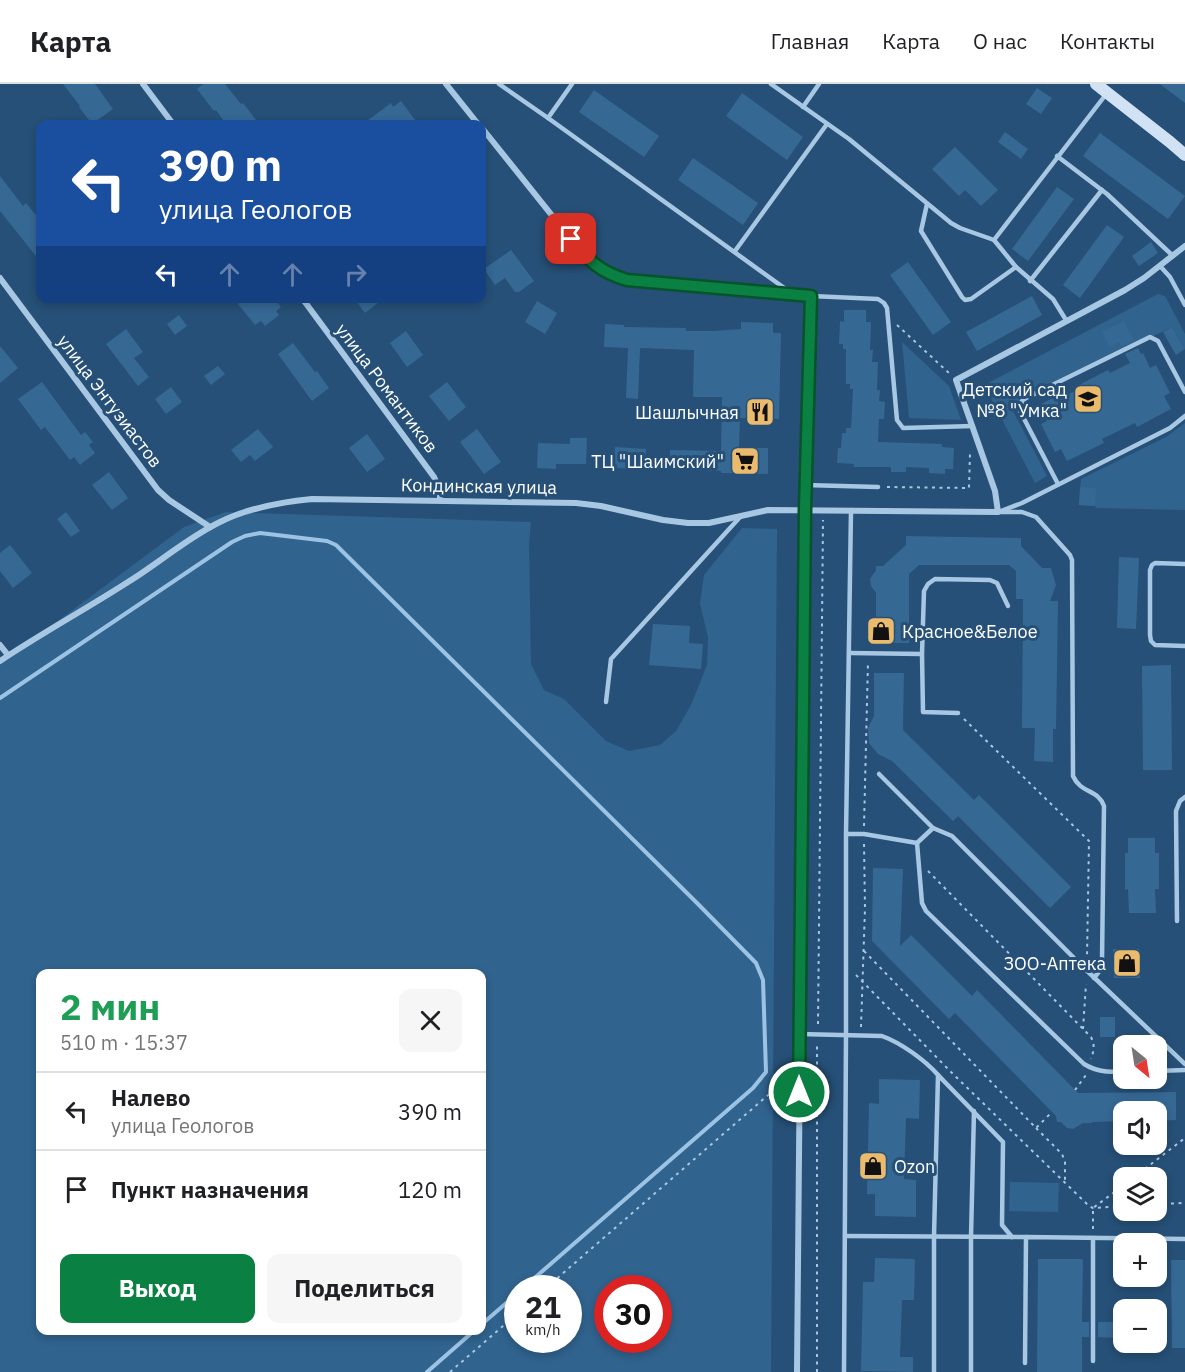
<!DOCTYPE html>
<html lang="ru">
<meta charset="utf-8">
<style>
body{margin:0;font-family:"IBM Plex Sans",sans-serif;background:#f6f6f6;color:#202124;height:100vh;display:flex;flex-direction:column;font-size:22px;white-space:nowrap}
*{box-sizing:border-box;margin:0}
p{font-size:20px;color:#757577}
.icon{flex:none;width:33px;height:33px;fill:none;stroke:currentColor;stroke-width:2;stroke-linecap:round;stroke-linejoin:round}
.map{position:relative;flex:1;overflow:hidden}
.drawer{position:absolute;left:36px;top:885px;width:450px;height:366px;display:flex;flex-direction:column;background:#fff;border-radius:12px;box-shadow:0 3px 9px #0003}
.drawer>*{flex:none}
.top-card{position:absolute;left:36px;top:36px;width:450px;height:183px;border-radius:12px;box-shadow:0 3px 9px #0003;background:#1a4fa0;color:#fff;overflow:hidden}
.needle{width:39px;rotate:150deg}
.fabs{position:absolute;left:1113px;top:951px;display:grid;gap:12px}
.fabs a{display:grid;place-items:center;width:54px;height:54px;border-radius:12px;background:#fff;box-shadow:0 3px 9px #0003;font-size:30px}
.speed{position:absolute;left:504px;top:1191px;display:flex;gap:12px;font-size:30px;font-weight:700;text-align:center}
.speed>*{display:grid;place-content:center;width:78px;height:78px;border-radius:50%;background:#fff;box-shadow:0 3px 9px #0003;line-height:1}
.speed small{font-size:15px;font-weight:400}
.speed .limit{border:9px solid #d22;background:#fff;color:#111}
.pin{position:absolute;display:grid;place-items:center;width:51px;height:51px;color:#fff;margin:-26px;border-radius:12px;box-shadow:0 3px 9px #0006}
.me{position:absolute;width:66px;margin:-33px;rotate:0deg;stroke-linejoin:round;filter:drop-shadow(0 0 4px #0008)}
.turn{display:flex;align-items:center;gap:21px;height:126px;padding:0 24px;font-size:27px}
.turn .icon{width:78px;height:78px;stroke-width:2.5}
.turn b{display:block;font-size:42px;line-height:51px}
.lanes{display:flex;align-items:center;height:57px;padding:0 24px;background:#0003;justify-content:center;gap:30px;direction:ltr}
.lanes .off{opacity:.35}
.round{display:grid;place-items:center;flex:none;width:63px;height:63px;border-radius:12px;background:#f6f6f6}
.summary{display:flex;align-items:center;justify-content:space-between;height:102px;padding:0 24px}
h1{font-size:36px;font-weight:700;line-height:45px;color:#1e9e55}
.button{display:flex;gap:12px;margin-top:auto;padding:12px 24px}
.button a{flex:1;height:69px;border-radius:12px;background:#0b8043;color:#fff;font-size:24px;font-weight:700;line-height:69px;text-align:center}
.button a+a{background:#f6f6f6;color:#202124}
ul{padding:0;list-style:none}
li{display:flex;align-items:center;gap:18px;height:78px;padding:0 24px;border-top:2px solid #e0e0e0}
li div{flex:1}
li b{display:block;font-size:22px}
li em{font-style:normal}
header{display:flex;align-items:center;gap:36px;box-sizing:border-box;height:84px;padding:0 30px;background:#fff;border-bottom:2px solid #e0e0e0}
header strong{font-size:28px}
nav{display:flex;gap:33px;margin-inline-start:auto;font-size:21px}
.map>svg:first-child{display:block}
.green{fill:#30638e;fill-rule:evenodd}
.lines{fill:none;stroke-linecap:round;stroke-linejoin:round}
.stream{stroke:#9cc3e3;stroke-width:4}
.building{fill:#366894}
.path{stroke:#a7c7e2;stroke-width:2;stroke-dasharray:3 4.5;stroke-linecap:butt}
.service{stroke:#a7c7e2;stroke-width:4.5}
.minor{stroke:#a7c7e2;stroke-width:6}
.secondary{stroke:#d0e2f3;stroke-width:12}
.route-casing{stroke:#07532c;stroke-width:15}
.route{stroke:#0b8043;stroke-width:10}
.labels{text-anchor:middle;dominant-baseline:central;stroke-width:6;stroke-linejoin:round;paint-order:stroke}
.street-label{font-size:18px;fill:#fff;stroke:#265077}
.poi-label{font-size:18px;fill:#fff;stroke:#265077;text-anchor:end}
</style>
<header>
<strong>Карта</strong>
<nav><a>Главная</a><a>Карта</a><a>О нас</a><a>Контакты</a></nav>
</header>
<div class="map">
<svg width="1185" height="1288" viewBox="0 0 1185 1288">
<rect width="100%" height="100%" fill="#265077"/>
<!-- green -->
<g class="green">
<polygon points="1158,210 1165,212 1185,250 1185,265 1172,243 1026,314 1011,323 1047,392 1035,399 984,301"/>
<polygon points="902,258 949,302 961,336 909,334"/>
<polygon points="1185,339 1185,426 1096,424 1095,422 1079,421 1081,395 1166,353"/>
<path d="M226,428L531,438L529,460L531,580L544,606L564,615L606,657L629,667L660,661L676,647L691,621L707,581L708,553L700,520L704,491L742,444L777,445L771,1288H0V580L184,443ZM40,890H482V1246H40ZM518,1204H568V1256H518ZM608,1204H658V1256H608Z"/>
<polygon points="1010,1098 1059,1099 1058,1128 1009,1127"/>
</g>
<g class="lines">
<!-- stream -->
<g class="stream">
<polyline points="0,614 232,458 245,452 260,449 327,457 336,461 699,821 756,879 763,896 766,988 753,1004 523,1204"/>
<polyline points="482,1240 518,1209"/>
<polyline points="427,1288 475,1246"/>
</g>
</g>
<!-- building -->
<g class="building">
<polygon points="63,0 95,0 113,25 92,40 79,23 80,22"/>
<polygon points="203,0 225,0 241,20 243,19 259,40 226,40 216,26 214,27 197,5"/>
<polygon points="1160,0 1185,0 1185,19"/>
<polygon points="1037,4 1052,14 1041,30 1026,20"/>
<polygon points="594,6 659,52 644,73 579,28"/>
<polygon points="742,9 803,53 787,76 726,32"/>
<polygon points="401,17 418,40 363,40 391,19 393,23"/>
<polygon points="1005,48 1028,65 1021,75 998,58"/>
<polygon points="1100,49 1185,112 1168,135 1083,72"/>
<polygon points="955,63 998,106 981,122 965,106 959,112 932,85"/>
<polygon points="693,74 758,119 743,141 678,96"/>
<polygon points="0,92 23,122 26,119 40,136 40,177 0,127"/>
<polygon points="1057,103 1074,115 1028,177 1012,165"/>
<polygon points="1107,141 1124,153 1080,214 1063,201"/>
<polygon points="1151,158 1158,169 1139,182 1132,172"/>
<polygon points="511,166 534,197 519,208 515,208 505,194 495,201 484,185"/>
<polygon points="908,178 951,238 933,251 890,191"/>
<polygon points="1032,212 1042,231 977,267 966,248"/>
<polygon points="245,214 274,214 281,223 276,227 279,231 265,242 261,237 255,241 238,220"/>
<polygon points="354,214 384,214 365,229"/>
<polygon points="537,217 557,229 545,250 525,238"/>
<polygon points="844,226 866,226 866,238 871,238 870,266 873,266 872,278 878,278 877,306 880,306 879,317 885,318 884,335 879,335 878,358 942,360 942,363 954,364 953,385 945,385 945,390 929,389 929,384 906,383 906,388 891,388 891,383 854,383 854,380 837,379 838,364 841,364 842,349 846,349 846,344 851,344 853,305 850,305 850,300 846,300 846,265 843,265 843,260 839,260 840,237 844,238"/>
<polygon points="179,231 187,242 175,251 167,240"/>
<polygon points="1124,237 1134,256 1121,262 1119,258 1110,263 1102,248"/>
<polygon points="741,238 773,239 773,249 781,249 779,335 740,334 739,364 768,364 768,390 721,389 721,387 670,385 670,366 721,367 722,313 693,313 694,266 640,264 638,315 626,314 628,264 604,263 605,240 624,241 624,243 686,244 686,247 714,247 741,245"/>
<polygon points="1172,243 1185,265 1176,271 1163,248"/>
<polygon points="126,245 143,268 134,274 149,293 138,302 106,260"/>
<polygon points="406,247 423,271 407,283 390,259"/>
<polygon points="293,259 315,288 317,287 329,304 312,317 278,270"/>
<polygon points="0,262 18,284 0,299"/>
<polygon points="1138,264 1141,270 1143,269 1150,284 1156,281 1170,309 1164,312 1171,325 1137,343 1135,339 1102,355 1104,359 1067,377 1061,365 1055,368 1041,340 1047,337 1039,321 1055,313 1056,316 1077,306 1075,303 1108,286 1110,289 1130,279 1125,270"/>
<polygon points="218,282 225,290 211,301 204,292"/>
<polygon points="42,298 81,351 85,348 93,358 89,361 95,369 80,381 74,373 70,376 45,343 41,346 18,315"/>
<polygon points="447,298 466,323 449,337 429,312"/>
<polygon points="171,303 182,318 166,330 155,315"/>
<polygon points="258,345 273,363 255,377 250,371 241,378 231,366"/>
<polygon points="477,345 501,378 484,390 460,358"/>
<polygon points="367,350 385,375 367,388 349,364"/>
<polygon points="570,354 587,354 586,380 556,380 556,385 537,384 538,359 570,360"/>
<polygon points="615,363 646,365 645,385 614,384"/>
<polygon points="109,388 128,414 112,426 92,401"/>
<polygon points="1080,403 1096,404 1095,422 1079,421"/>
<polygon points="66,428 80,447 71,453 57,435"/>
<polygon points="906,452 1021,454 1021,462 1042,484 1051,484 1056,501 1050,517 1058,517 1056,645 1053,645 1053,678 1034,677 1035,644 1022,644 1023,515 1016,515 1016,487 1009,481 919,481 909,490 909,559 876,559 876,509 871,502 870,495 876,486 876,482 883,482 906,461"/>
<polygon points="10,461 32,489 13,504 0,487 0,469"/>
<polygon points="1119,473 1139,474 1136,545 1117,544"/>
<polygon points="653,540 690,542 689,559 703,560 701,585 649,581"/>
<polygon points="1171,581 1172,686 1143,686 1142,582"/>
<polygon points="874,589 904,589 903,646 974,716 979,711 1071,803 1050,824 958,732 953,737 892,677 878,670 869,659 868,644 874,632"/>
<polygon points="1128,754 1155,754 1155,769 1159,769 1159,805 1155,805 1156,829 1129,829 1128,805 1125,806 1125,769 1128,769"/>
<polygon points="873,784 903,785 900,862 911,851 972,912 977,906 1078,1009 1176,1008 1176,1036 1156,1037 1156,1028 1124,1028 1124,1037 1092,1038 1092,1039 1083,1039 1073,1045 1067,1044 1061,1038 1057,1038 1056,1032 955,929 949,935 872,857"/>
<polygon points="1113,865 1139,865 1140,894 1114,894"/>
<rect x="1100" y="933" width="15" height="20"/>
<polygon points="879,995 920,996 919,1035 906,1034 904,1095 916,1096 916,1133 875,1132 875,1110 867,1110 869,1019 879,1020"/>
<polygon points="875,1174 915,1175 914,1216 902,1216 900,1273 913,1273 913,1288 861,1287 863,1198 874,1198"/>
<polygon points="1038,1175 1083,1175 1082,1238 1089,1238 1089,1253 1082,1253 1082,1288 1037,1288"/>
<polygon points="1171,1176 1185,1176 1185,1264 1172,1264"/>
<polygon points="1098,1238 1119,1238 1118,1254 1098,1253"/>
</g>
<g class="lines">
<!-- path -->
<g class="path">
<polyline points="897,241 950,290"/>
<polyline points="887,403 969,404 970,369"/>
<polyline points="964,635 1089,757 1087,873"/>
<polyline points="864,742 868,577"/>
<path d="M928,787L1091,953C1095,962 1094,966 1091,975"/>
<polyline points="864,867 1036,1044 1052,1028"/>
<polyline points="856,891 951,988 1089,1122 1093,1124 1124,1122"/>
<polyline points="818,940 823,436"/>
<polyline points="861,943 865,824 864,760"/>
<polyline points="1083,945 1086,900"/>
<polyline points="1075,1006 1086,991"/>
<polyline points="1036,1044 1062,1070 1065,1078 1065,1098"/>
<polyline points="1133,1094 1185,1054"/>
<polyline points="1156,1120 1185,1119"/>
<polyline points="1093,1145 1093,1124 1124,1101"/>
<polyline points="546,1204 790,992"/>
<polyline points="450,1288 518,1229"/>
<polyline points="817,1288 817,958"/>
</g>
<!-- service -->
<g class="service">
<polyline points="499,0 548,34 572,0"/>
<polyline points="771,0 849,55 951,139 960,144 994,156 1016,183 1053,215 1066,236"/>
<polyline points="803,23 819,0"/>
<polyline points="548,34 794,211"/>
<polyline points="1057,72 1107,110 1173,172"/>
<polyline points="927,120 921,147 962,213 965,216 971,215 1016,183"/>
<polyline points="994,156 1107,9"/>
<polyline points="735,167 827,40"/>
<polyline points="1160,182 1170,193 1185,221"/>
<polyline points="1030,197 1102,106"/>
<polyline points="811,212 878,215 884,219 887,224 897,336 903,344 973,342"/>
<polyline points="1058,400 1020,327 1022,317 1026,314 1150,253 1158,257 1185,308"/>
<polyline points="805,401 878,403"/>
<polyline points="1001,427 1022,419 1170,344 1185,332"/>
<path d="M998,428H1022L1036,433L1070,471L1072,476L1073,692C1081,710 1098,705 1104,722L1102,877L1101,885L1094,894"/>
<polyline points="1185,480 1155,479 1152,481 1150,486 1150,551 1151,557 1155,561 1185,562"/>
<polyline points="849,569 922,570"/>
<polyline points="606,618 611,575 741,432"/>
<polyline points="958,629 923,628 922,570 924,507 928,500 935,495 990,496 997,499 1008,522"/>
<polyline points="879,690 933,744"/>
<polyline points="846,750 864,750 917,759"/>
<polyline points="917,759 933,744 952,752 1082,882 1185,980"/>
<path d="M917,759L922,819L926,827L1084,980C1097,988 1108,988 1124,988"/>
<polyline points="1177,837 1176,727 1180,717 1185,713"/>
<path d="M799,950L882,952C901,959 925,976 938,991L934,1152V1288"/>
<polyline points="1156,987 1185,986"/>
<polyline points="938,991 1003,1058 1002,1141 1012,1153"/>
<polyline points="845,1152 1026,1153"/>
<polyline points="1093,1277 1093,1154"/>
<polyline points="1025,1279 1026,1153 1185,1155"/>
<polyline points="844,1288 846,951 846,750 851,426"/>
<polyline points="971,1288 971,1153 974,1027"/>
</g>
<!-- minor -->
<g class="minor">
<polyline points="143,0 173,40"/>
<polyline points="446,0 478,40"/>
<path d="M482,44L586,174C605,189 618,195 642,198L811,212L805,425L797,1288"/>
<polyline points="0,194 158,406 169,416 210,443"/>
<polyline points="302,214 434,393 440,407 440,416"/>
<polyline points="0,561 8,571"/>
<path d="M0,577C42,549 86,525 128,498C159,479 187,454 220,438C248,424 282,418 312,415L576,419L601,422L663,436L688,439H709L768,426L998,428L995,407L956,296L1125,206L1144,194L1185,162"/>
</g>
<!-- secondary -->
<polyline class="secondary" points="1096,0 1170,58 1185,71"/>
</g>
<g class="lines">
<!-- route casing -->
<g class="route-casing">
<path id="route" d="M571,155C589,177 600,188 627,196L811,212L805,425L799,1008"/>
</g>
<!-- route -->
<use href="#route" class="route"/>
</g>
<!-- icons -->
<defs>
<g id="school-square" transform="scale(1.5)"><rect x="-9" y="-9" width="18" height="18" rx="4" fill="#ebbb6d" stroke="#265077"/><path d="M0-5L7-2L0 1L-7-2ZM-4 1L0 2.5L4 1V4Q0 6-4 4Z" fill="#111"/></g>
<g id="restaurant-square" transform="scale(1.5)"><rect x="-9" y="-9" width="18" height="18" rx="4" fill="#ebbb6d" stroke="#265077"/><path d="M-5-6h1v4h1v-4h1v4h1v-4h1v5L-1.5 .5V6h-2V.5L-5-1ZM5-6V6H3V1.5H1.5Q1.5-4 5-6Z" fill="#111"/></g>
<g id="supermarket-square" transform="scale(1.5)"><rect x="-9" y="-9" width="18" height="18" rx="4" fill="#ebbb6d" stroke="#265077"/><path d="M-6-5.5h2.5l.6 2H6L4.5 2H-2.5L-4.4-4H-6ZM-1.5 3.2a1.3 1.3 0 1 0 .1 0ZM3 3.2a1.3 1.3 0 1 0 .1 0Z" fill="#111"/></g>
<g id="shop-square" transform="scale(1.5)"><rect x="-9" y="-9" width="18" height="18" rx="4" fill="#ebbb6d" stroke="#265077"/><path d="M-5-2.5h2.3a2.7 3.5 0 0 1 5.4 0H5L5.5 6h-11ZM-1.5-2.5h3a1.5 2.3 0 0 0-3 0Z" fill="#111"/></g>
</defs>
<g fill-rule="evenodd">
<use href="#school-square" x="1088" y="315"/>
<use href="#restaurant-square" x="760" y="328"/>
<use href="#supermarket-square" x="745" y="377"/>
<use href="#shop-square" x="881" y="547"/>
<use href="#shop-square" x="1127" y="879"/>
<use href="#shop-square" x="873" y="1082"/>
</g>
<g class="labels">
<!-- street labels -->
<g class="street-label">
<text transform="translate(387 304) rotate(53)">улица Романтиков</text>
<text transform="translate(110 317) rotate(53)">улица Энтузиастов</text>
<text transform="translate(479 402) rotate(1)">Кондинская улица</text>
</g>
<!-- poi labels -->
<g class="poi-label">
<text x="1067" y="305">Детский сад<tspan x="1067" dy="21">№8 "Умка"</tspan></text>
<text x="739" y="328">Шашлычная</text>
<text x="724" y="377">ТЦ "Шаимский"</text>
<text x="902" y="547" text-anchor="start">Красное&amp;Белое</text>
<text x="1106" y="879">ЗОО-Аптека</text>
<text x="894" y="1082" text-anchor="start">Ozon</text>
</g>
</g>
</svg>
<div class="fabs">
<a><svg class="needle" viewBox="-14 -14 28 28"><path d="M0-13l5 13h-10z" fill="#e53935"/><path d="M0 13l5-13h-10z" fill="#757577"/></svg></a>
<a><svg class="icon" aria-label="sound" viewBox="0 0 24 24"><path d="M4 9h4l5-4v14l-5-4H4zM17 9q2 3 0 6"/></svg></a>
<a><svg class="icon" aria-label="layers" viewBox="0 0 24 24"><path d="M12 4l9 5-9 5-9-5zM3 14l9 5 9-5"/></svg></a>
<a>+</a>
<a>−</a>
</div>
<div class="speed"><div>21<small>km/h</small></div><div class="limit">30</div></div>
<div class="pin" style="left:571px;top:155px;background:#d93025"><svg class="icon" aria-label="arrive" viewBox="0 0 24 24"><path d="M6 21V4h12l-3 4 3 4H6"/></svg></div>
<svg class="me" style="left:799px;top:1008px" viewBox="-20 -20 40 40"><circle r="17" fill="#0b8043" stroke="#fff" stroke-width="3"/><path d="M0-11L8 9 0 5-8 9z" fill="#fff"/></svg>
<div class="top-card">
<div class="turn"><svg class="icon" aria-label="left" viewBox="0 0 24 24"><path d="M17 20v-9H6M10 6l-5 5 5 5"/></svg><div><b>390 m</b>улица Геологов</div></div>
<div class="lanes"><svg class="icon" aria-label="left" viewBox="0 0 24 24"><path d="M17 20v-9H6M10 6l-5 5 5 5"/></svg><svg class="icon off" aria-label="ahead" viewBox="0 0 24 24"><path d="M12 20V5M6 11l6-6 6 6"/></svg><svg class="icon off" aria-label="ahead" viewBox="0 0 24 24"><path d="M12 20V5M6 11l6-6 6 6"/></svg><svg class="icon off" aria-label="right" viewBox="0 0 24 24"><path d="M7 20v-9h11M14 6l5 5-5 5"/></svg></div>
</div>
<section class="drawer">
<div class="summary"><div><h1>2 мин</h1><p>510 m · 15:37</p></div><a class="round"><svg class="icon" aria-label="close" viewBox="0 0 24 24"><path d="M6 6l12 12M18 6L6 18"/></svg></a></div>
<ul>
<li><svg class="icon" aria-label="left" viewBox="0 0 24 24"><path d="M17 20v-9H6M10 6l-5 5 5 5"/></svg><div><b>Налево</b><p>улица Геологов</p></div><em>390 m</em></li>
<li><svg class="icon" aria-label="arrive" viewBox="0 0 24 24"><path d="M6 21V4h12l-3 4 3 4H6"/></svg><div><b>Пункт назначения</b></div><em>120 m</em></li>
</ul>
<div class="button"><a>Выход</a><a>Поделиться</a></div>
</section>
</div>
